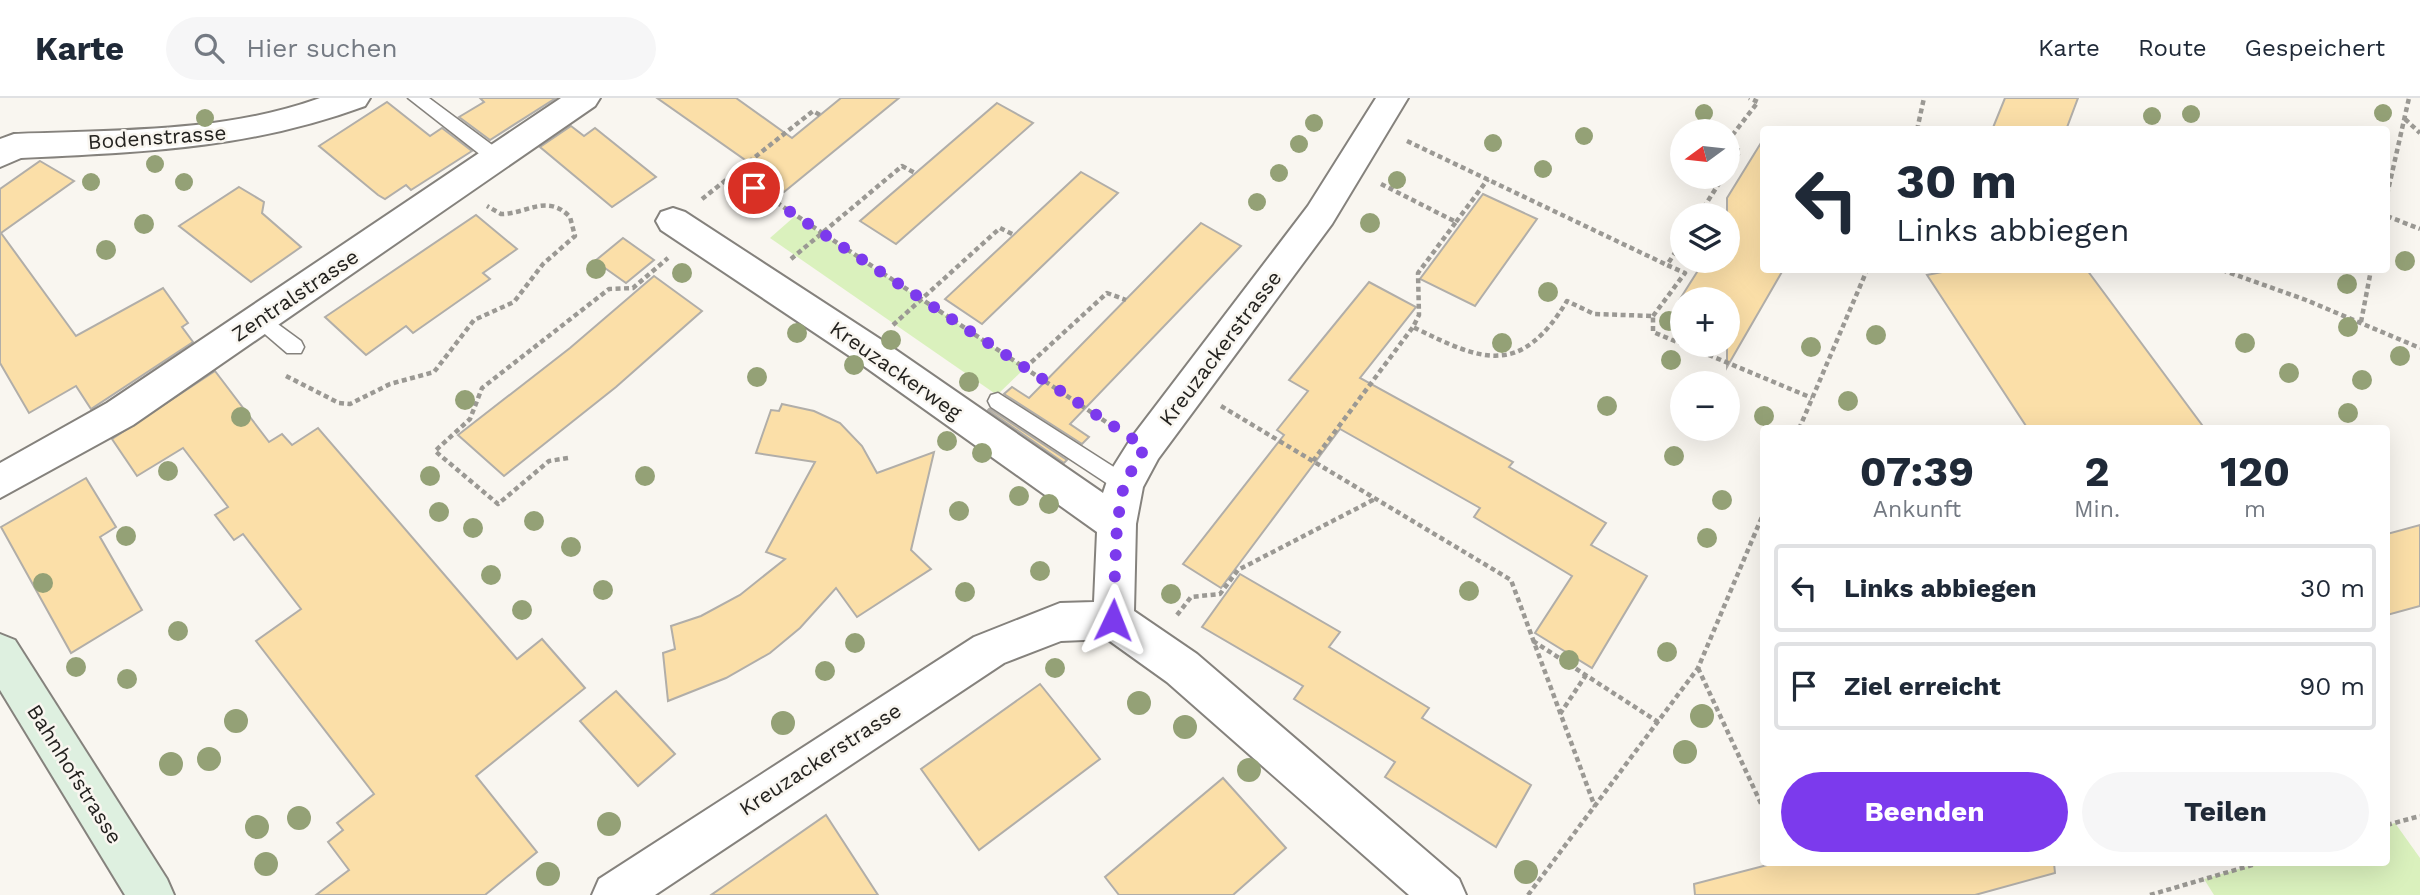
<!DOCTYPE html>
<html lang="de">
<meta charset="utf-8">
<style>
body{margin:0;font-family:"Work Sans",sans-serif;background:#f6f6f7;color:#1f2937;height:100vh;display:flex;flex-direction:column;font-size:26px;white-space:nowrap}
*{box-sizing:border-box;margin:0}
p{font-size:23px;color:#747a83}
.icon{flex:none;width:38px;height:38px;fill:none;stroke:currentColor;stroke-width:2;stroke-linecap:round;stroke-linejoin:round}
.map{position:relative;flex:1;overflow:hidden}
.panel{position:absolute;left:1760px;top:327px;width:630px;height:441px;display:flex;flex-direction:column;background:#fff;border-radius:7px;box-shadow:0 7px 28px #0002}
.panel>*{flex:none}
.hud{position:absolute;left:1760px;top:28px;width:630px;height:147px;border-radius:7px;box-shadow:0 7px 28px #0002;background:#fff;color:#1f2937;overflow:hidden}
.needle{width:46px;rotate:255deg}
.buttons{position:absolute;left:1670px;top:21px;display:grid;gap:14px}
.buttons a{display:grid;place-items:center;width:70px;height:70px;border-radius:50%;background:#fff;box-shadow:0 7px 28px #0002;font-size:35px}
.pin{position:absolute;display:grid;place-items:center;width:60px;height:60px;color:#fff;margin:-30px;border:4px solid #fff;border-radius:50%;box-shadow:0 2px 7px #0007}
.me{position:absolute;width:77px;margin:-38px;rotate:2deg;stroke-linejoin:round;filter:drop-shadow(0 0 5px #0008)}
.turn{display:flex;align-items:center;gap:24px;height:147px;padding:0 21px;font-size:32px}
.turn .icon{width:91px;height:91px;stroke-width:2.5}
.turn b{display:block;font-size:49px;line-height:60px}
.eta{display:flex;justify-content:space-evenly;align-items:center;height:119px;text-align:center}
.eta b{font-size:42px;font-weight:700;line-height:49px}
.action{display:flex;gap:14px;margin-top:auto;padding:14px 21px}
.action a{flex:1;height:80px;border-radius:42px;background:#7c3aed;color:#fff;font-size:28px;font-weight:700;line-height:80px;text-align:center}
.action a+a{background:#f6f6f7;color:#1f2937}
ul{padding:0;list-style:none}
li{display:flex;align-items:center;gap:21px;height:88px;margin:0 14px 10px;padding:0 7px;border:4px solid #e0e1e3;border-radius:7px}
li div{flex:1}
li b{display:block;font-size:26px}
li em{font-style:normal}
header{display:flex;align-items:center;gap:42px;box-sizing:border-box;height:98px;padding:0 35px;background:#fff;border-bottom:2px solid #e0e1e3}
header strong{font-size:33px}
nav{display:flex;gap:38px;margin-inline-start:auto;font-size:24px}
.search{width:490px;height:63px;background:#f6f6f7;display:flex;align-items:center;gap:18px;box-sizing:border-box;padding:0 24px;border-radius:38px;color:#747a83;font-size:26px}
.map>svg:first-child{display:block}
.green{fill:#daf1bd}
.building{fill:#fbdfa8;stroke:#b1aea9;stroke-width:2}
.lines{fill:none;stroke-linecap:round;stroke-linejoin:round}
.service-casing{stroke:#85827d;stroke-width:3}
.minor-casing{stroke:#85827d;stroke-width:4}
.secondary-casing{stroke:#85827d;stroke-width:4}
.path{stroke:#9b9994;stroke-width:4.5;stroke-dasharray:5 3.5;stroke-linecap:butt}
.service{fill:#fff;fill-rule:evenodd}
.minor{fill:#fff;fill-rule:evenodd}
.secondary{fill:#def0e0;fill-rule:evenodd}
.tree{fill:#94a176}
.route{stroke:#7c3aed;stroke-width:12;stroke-dasharray:0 21.6}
.labels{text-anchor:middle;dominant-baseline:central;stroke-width:5;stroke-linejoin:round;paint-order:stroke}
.street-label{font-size:21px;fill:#23221f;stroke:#f9f6f0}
</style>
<header>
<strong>Karte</strong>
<div class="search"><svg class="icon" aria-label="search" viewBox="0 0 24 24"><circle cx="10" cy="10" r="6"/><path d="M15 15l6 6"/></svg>Hier suchen</div>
<nav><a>Karte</a><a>Route</a><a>Gespeichert</a></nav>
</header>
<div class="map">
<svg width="2420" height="797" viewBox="0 0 2420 797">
<rect width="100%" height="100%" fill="#f9f6f0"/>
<!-- green -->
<g class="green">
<polygon points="795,118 1025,270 997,297 770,140"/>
<polygon points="2395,725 2420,760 2420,797 2214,797 2204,781 2259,765 2387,765 2387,727"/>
</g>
<!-- building -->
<g class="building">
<polygon points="480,0 556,0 490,42 459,19 484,4"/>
<polygon points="657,0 736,0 792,40 841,0 899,0 784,94 751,73 755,69"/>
<polygon points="2005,0 2078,0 2066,32 1992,32"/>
<polygon points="387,4 430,38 442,30 472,53 411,92 406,87 385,101 378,97 319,48"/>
<polygon points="997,5 1033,25 896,146 860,123"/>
<polygon points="571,28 584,38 595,30 656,79 612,109 540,49"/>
<polygon points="1764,40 1764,172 1783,172 1727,269 1727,201 1680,201 1704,163 1727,163 1727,100"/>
<polygon points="40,63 74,83 1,135 76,238 163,190 188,225 182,229 193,244 91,311 76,288 29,315 0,265 0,91"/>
<polygon points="1081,74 1118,95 982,226 945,201"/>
<polygon points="239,89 264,104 262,115 301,149 251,184 179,128"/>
<polygon points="1483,96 1537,121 1475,208 1420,181"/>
<polygon points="476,117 517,151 483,175 490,181 413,235 406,228 366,257 325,219"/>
<polygon points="1201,125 1241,148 1070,326 1089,339 1082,346 1004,296 1012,289 1029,300"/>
<polygon points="623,140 654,162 626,185 595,163"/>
<polygon points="1952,172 2087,172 2205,331 2028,331 1927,177"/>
<polygon points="654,178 702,213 616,289 504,378 458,337 570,250"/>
<polygon points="1369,184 1416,209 1360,280 1513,364 1509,369 1606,425 1591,447 1647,478 1592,570 1535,535 1572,478 1474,419 1480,410 1340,331 1221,490 1183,466 1284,337 1277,332 1308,293 1289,282"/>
<polygon points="215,273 269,344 282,336 292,347 318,330 517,561 542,541 585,590 476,678 537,754 485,797 316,797 349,772 328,744 343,732 337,725 374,696 256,543 301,511 243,436 234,442 215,417 228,409 183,350 137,378 112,341"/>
<polygon points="782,306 814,313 840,325 862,348 877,375 934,354 911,452 931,471 857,519 836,490 800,530 770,555 726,580 668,603 663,555 675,551 671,528 701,518 740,497 785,461 766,454 815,364 756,355 771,312 779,313"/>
<polygon points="989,311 990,311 1067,362 1064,365 988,312"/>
<polygon points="86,380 116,429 100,439 142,512 71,555 1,429"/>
<polygon points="2420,427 2420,508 2387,517 2387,436"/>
<polygon points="1240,476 1340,534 1329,549 1429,610 1422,620 1531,687 1496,749 1385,679 1395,664 1294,601 1303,588 1202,529"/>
<polygon points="1040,586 1100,661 979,752 921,671"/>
<polygon points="616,593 675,656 638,688 580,623"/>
<polygon points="1223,680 1286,750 1233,797 1119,797 1105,779"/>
<polygon points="826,717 878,797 711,797"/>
<polygon points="1775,765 2054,765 2055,775 1975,797 1695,797 1694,786"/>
</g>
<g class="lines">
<!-- service casing -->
<g class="service-casing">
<g id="service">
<polygon points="408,0 429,0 503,55 506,60 503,65 491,65"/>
<polygon points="260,213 301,243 304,249 301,255 287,255 253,226 250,221 253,216"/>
<polygon points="998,295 1131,380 1134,386 1131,392 1124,395 1117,392 991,309 988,303 991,297"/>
</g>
</g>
<!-- minor casing -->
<g class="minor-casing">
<g id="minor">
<path d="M320,0H370L365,8C248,51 143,54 21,60L0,69V41L14,36C115,32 224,35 320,0Z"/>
<polygon points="561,0 600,0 595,8 133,327 0,400 0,365 107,305"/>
<polygon points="1376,0 1408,0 1332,126 1158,361 1143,389 1136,426 1134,513 1197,556 1459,781 1466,797 1409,797 1167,584 1107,541 1061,543 1004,565 655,797 592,797 599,781 974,539 1060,505 1094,504 1097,434 854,261 661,132 656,123 661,114 673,110 685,114 880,241 1103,395 1110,374 1132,339 1308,108"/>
</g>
</g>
<!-- secondary casing -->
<g class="secondary-casing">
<polygon id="secondary" points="0,536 15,542 167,781 174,797 125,797 0,592"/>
</g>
<!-- path -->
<g class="path">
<polyline points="2405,21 2420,35"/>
<polyline points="1917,32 1924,0"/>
<polyline points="1407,43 1667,167"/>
<polyline points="1727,44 1758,4 1749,0"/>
<polyline points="1727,47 1740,53 1727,73"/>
<polyline points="734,76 1115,330"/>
<path d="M1381,86L1456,124L1418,175L1419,217L1413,229C1482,263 1520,280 1567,203L1594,216L1653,218V234L1682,246"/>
<polyline points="2387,97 2409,0"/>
<polyline points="702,101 813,13 820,17"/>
<polyline points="1699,117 1723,79"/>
<polyline points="2387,118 2420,131"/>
<polyline points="1456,124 1488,81"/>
<polyline points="791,161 902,68 915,75"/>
<polyline points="2222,172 2306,202 2420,250"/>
<polyline points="1653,218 1685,175 1667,167 1682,144"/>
<polyline points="2361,224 2371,172"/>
<polyline points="893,227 1000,130 1014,137"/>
<polyline points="1685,247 1812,300"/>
<polyline points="1025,270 1107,195 1126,202"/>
<path d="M286,278L339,305L350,306L390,286L434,274L474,222L514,204L543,166L575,138L570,119C547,95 527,116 501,116L487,108"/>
<polyline points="1221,308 1511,482 1595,709"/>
<polyline points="1799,331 1867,172"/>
<polyline points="568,360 549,363 498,406 435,353 470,321 482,290 609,191 633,190 668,160"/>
<polyline points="1313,363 1413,229"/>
<polyline points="1177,517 1191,499 1220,496 1238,472 1375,401"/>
<polyline points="1533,543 1658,624"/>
<polyline points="1698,570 1764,712"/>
<polyline points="1560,616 1586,577"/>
<polyline points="2387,727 2420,718"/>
<polyline points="1528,797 1698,570 1764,414"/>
<polyline points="2150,797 2259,765"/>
</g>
<!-- service -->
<use href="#service" class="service"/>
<!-- minor -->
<use href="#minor" class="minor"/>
<!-- secondary -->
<use href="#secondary" class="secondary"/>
</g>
<!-- trees -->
<g class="tree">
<circle cx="1704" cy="15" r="9"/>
<circle cx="2383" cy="15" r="9"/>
<circle cx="2191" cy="16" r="9"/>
<circle cx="2152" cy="18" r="9"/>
<circle cx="205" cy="20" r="9"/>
<circle cx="1314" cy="25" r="9"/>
<circle cx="1584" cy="38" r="9"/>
<circle cx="1493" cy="45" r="9"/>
<circle cx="1299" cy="46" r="9"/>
<circle cx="155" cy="66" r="9"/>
<circle cx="1543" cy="71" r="9"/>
<circle cx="1279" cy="75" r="9"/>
<circle cx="1397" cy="82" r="9"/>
<circle cx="91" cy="84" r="9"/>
<circle cx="184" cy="84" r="9"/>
<circle cx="1257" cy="104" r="9"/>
<circle cx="1370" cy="125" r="10"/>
<circle cx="144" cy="126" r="10"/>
<circle cx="106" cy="152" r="10"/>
<circle cx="2405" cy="163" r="10"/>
<circle cx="596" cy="171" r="10"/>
<circle cx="682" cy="175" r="10"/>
<circle cx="2347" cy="186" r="10"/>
<circle cx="1548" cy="194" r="10"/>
<circle cx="1669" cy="223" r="10"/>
<circle cx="2348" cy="229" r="10"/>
<circle cx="797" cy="235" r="10"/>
<circle cx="1876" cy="237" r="10"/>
<circle cx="891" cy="242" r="10"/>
<circle cx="1502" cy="245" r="10"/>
<circle cx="2245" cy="245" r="10"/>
<circle cx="1811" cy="249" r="10"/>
<circle cx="2400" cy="258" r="10"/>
<circle cx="1671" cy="262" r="10"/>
<circle cx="854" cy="267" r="10"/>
<circle cx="2289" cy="275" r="10"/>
<circle cx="757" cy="279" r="10"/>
<circle cx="2362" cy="282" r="10"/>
<circle cx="969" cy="284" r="10"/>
<circle cx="465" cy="302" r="10"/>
<circle cx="1848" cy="303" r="10"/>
<circle cx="1607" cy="308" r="10"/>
<circle cx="2348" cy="315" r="10"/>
<circle cx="1764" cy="318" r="10"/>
<circle cx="241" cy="319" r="10"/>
<circle cx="947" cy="343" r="10"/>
<circle cx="982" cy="355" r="10"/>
<circle cx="1674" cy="358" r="10"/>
<circle cx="168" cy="373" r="10"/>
<circle cx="430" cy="378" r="10"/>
<circle cx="645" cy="378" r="10"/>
<circle cx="1019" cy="398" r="10"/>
<circle cx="1722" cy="402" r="10"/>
<circle cx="1049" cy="406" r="10"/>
<circle cx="959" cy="413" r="10"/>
<circle cx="439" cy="414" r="10"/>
<circle cx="534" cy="423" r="10"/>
<circle cx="473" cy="430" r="10"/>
<circle cx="126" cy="438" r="10"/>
<circle cx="1707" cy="440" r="10"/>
<circle cx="571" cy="449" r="10"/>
<circle cx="1040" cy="473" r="10"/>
<circle cx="491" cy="477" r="10"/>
<circle cx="43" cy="485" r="10"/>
<circle cx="603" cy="492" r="10"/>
<circle cx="1469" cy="493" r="10"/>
<circle cx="965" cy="494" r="10"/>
<circle cx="1171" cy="496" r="10"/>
<circle cx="522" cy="512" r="10"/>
<circle cx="178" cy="533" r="10"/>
<circle cx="855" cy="545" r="10"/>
<circle cx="1667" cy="554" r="10"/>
<circle cx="1569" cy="562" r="10"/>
<circle cx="76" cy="569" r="10"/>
<circle cx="1055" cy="570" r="10"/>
<circle cx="825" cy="573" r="10"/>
<circle cx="127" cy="581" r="10"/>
<circle cx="1139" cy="605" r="12"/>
<circle cx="1702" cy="618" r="12"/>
<circle cx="236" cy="623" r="12"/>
<circle cx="783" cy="625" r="12"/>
<circle cx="1185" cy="629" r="12"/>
<circle cx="1685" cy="654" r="12"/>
<circle cx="209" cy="661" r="12"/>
<circle cx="171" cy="666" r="12"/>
<circle cx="1249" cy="672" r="12"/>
<circle cx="299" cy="720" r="12"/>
<circle cx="609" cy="726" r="12"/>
<circle cx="257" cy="729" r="12"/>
<circle cx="266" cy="766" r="12"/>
<circle cx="1526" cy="774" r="12"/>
<circle cx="548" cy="776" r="12"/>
</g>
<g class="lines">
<!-- route -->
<polyline class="route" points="754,90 1145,349 1124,386 1117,426 1113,522"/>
</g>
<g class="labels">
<!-- street labels -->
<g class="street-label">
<text transform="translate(157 39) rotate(-4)">Bodenstrasse</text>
<text transform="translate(295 197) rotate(-34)">Zentralstrasse</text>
<text transform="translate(1220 250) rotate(-53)">Kreuzackerstrasse</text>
<text transform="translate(896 272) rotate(35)">Kreuzackerweg</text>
<text transform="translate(820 661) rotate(-33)">Kreuzackerstrasse</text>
<text transform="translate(75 676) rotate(58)">Bahnhofstrasse</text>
</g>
</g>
</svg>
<div class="buttons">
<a><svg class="needle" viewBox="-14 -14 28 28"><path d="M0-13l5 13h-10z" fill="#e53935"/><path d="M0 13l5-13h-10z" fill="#747a83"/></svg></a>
<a><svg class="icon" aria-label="layers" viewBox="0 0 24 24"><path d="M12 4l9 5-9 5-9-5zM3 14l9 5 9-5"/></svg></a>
<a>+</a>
<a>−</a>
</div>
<div class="pin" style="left:754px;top:90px;background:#d93025"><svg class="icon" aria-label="arrive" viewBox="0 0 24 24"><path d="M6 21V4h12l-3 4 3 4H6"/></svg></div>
<svg class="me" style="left:1113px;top:522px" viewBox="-20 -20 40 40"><path d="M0-17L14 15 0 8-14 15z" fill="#7c3aed" stroke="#fff" stroke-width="4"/></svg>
<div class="hud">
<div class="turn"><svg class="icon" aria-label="left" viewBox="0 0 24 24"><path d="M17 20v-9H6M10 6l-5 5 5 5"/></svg><div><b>30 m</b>Links abbiegen</div></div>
</div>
<section class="panel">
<div class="eta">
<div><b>07:39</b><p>Ankunft</p></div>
<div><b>2</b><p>Min.</p></div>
<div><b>120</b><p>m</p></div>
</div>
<ul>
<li><svg class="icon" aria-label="left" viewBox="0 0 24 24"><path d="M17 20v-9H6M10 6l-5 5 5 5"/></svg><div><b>Links abbiegen</b></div><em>30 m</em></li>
<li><svg class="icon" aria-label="arrive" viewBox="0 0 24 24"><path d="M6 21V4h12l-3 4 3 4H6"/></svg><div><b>Ziel erreicht</b></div><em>90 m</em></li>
</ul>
<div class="action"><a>Beenden</a><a>Teilen</a></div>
</section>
</div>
